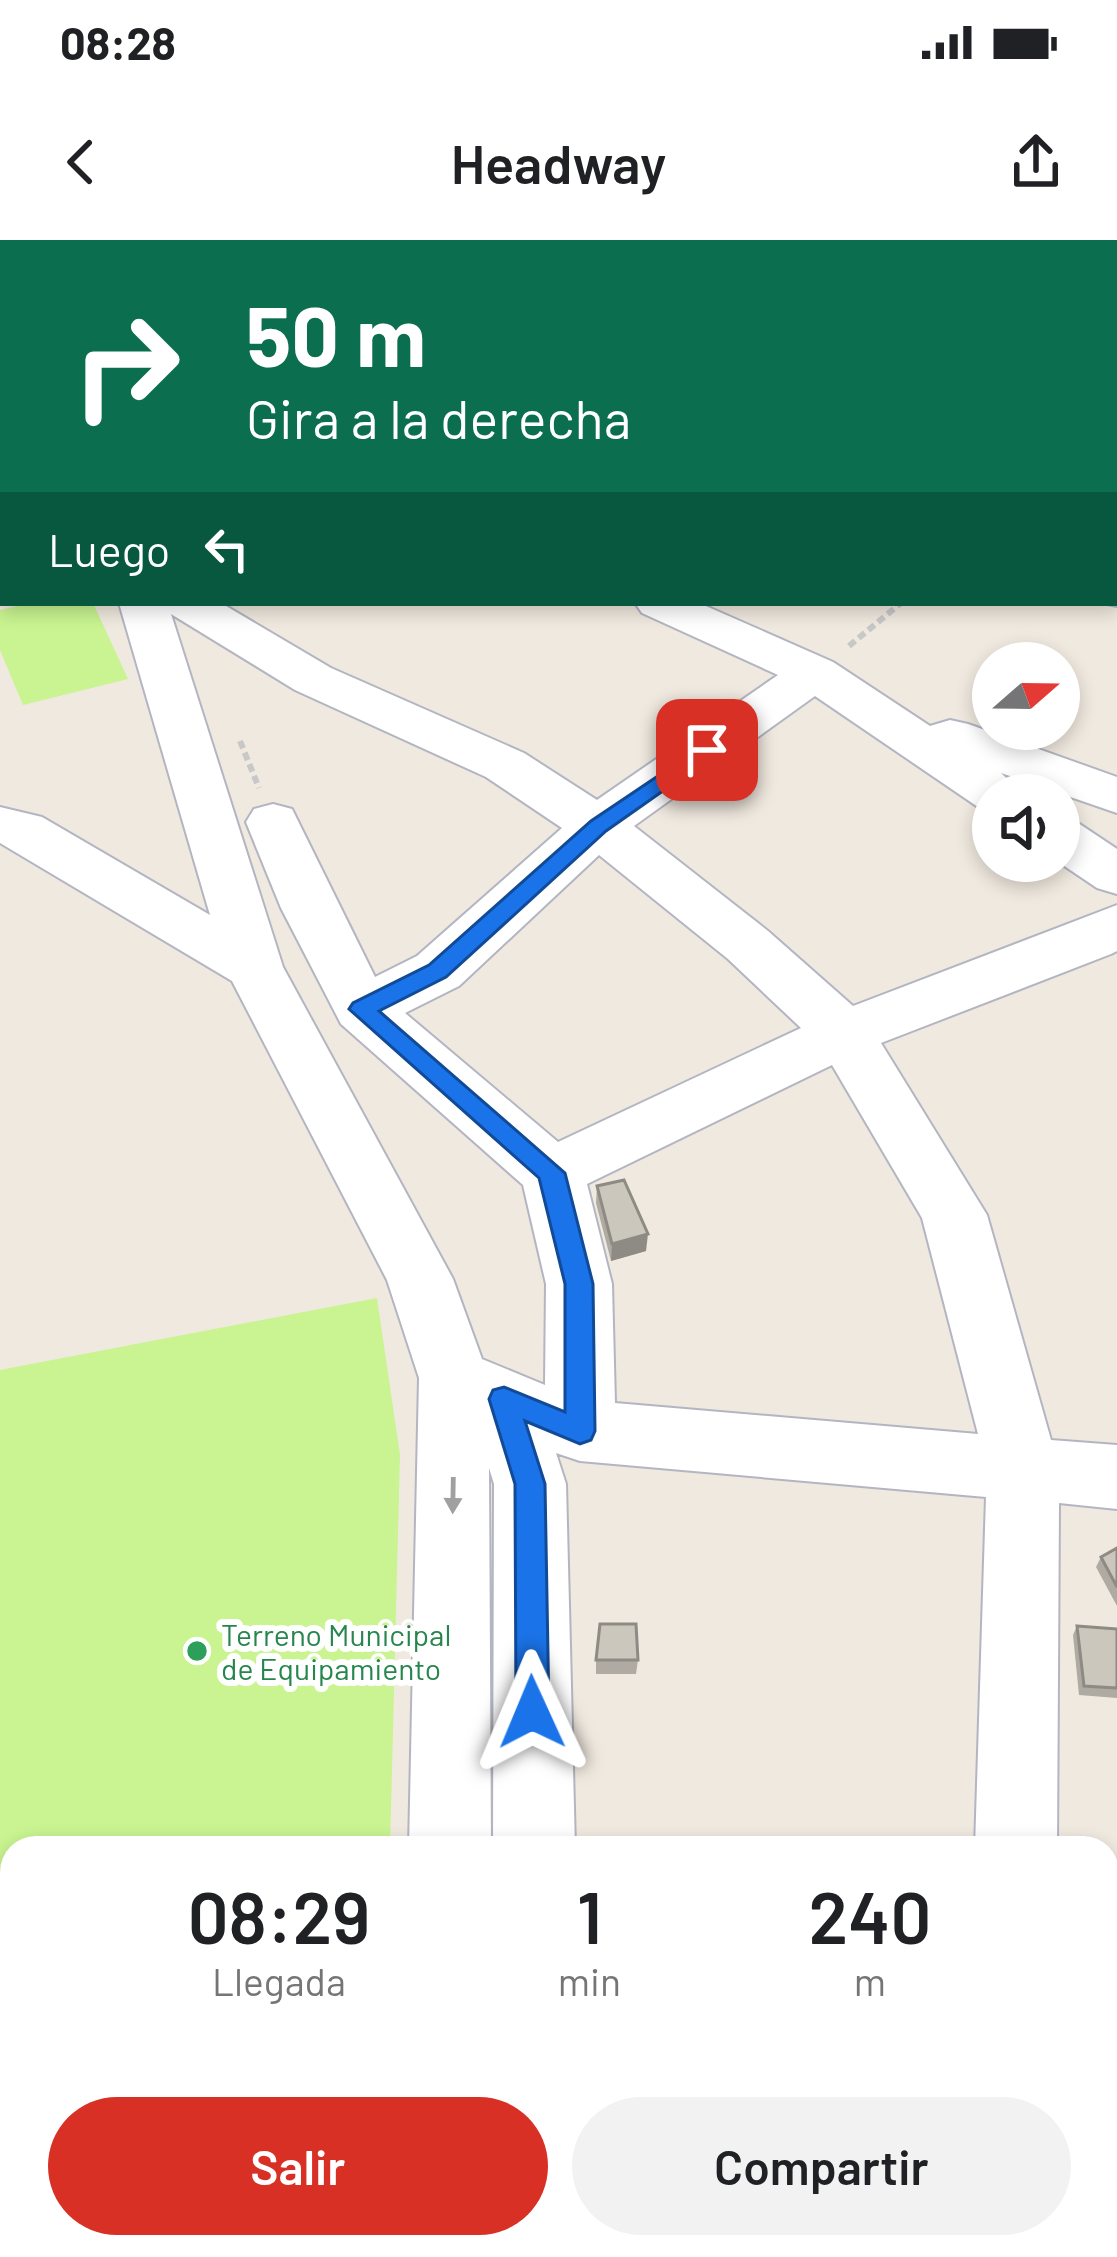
<!DOCTYPE html>
<html lang="es">
<style>
body{margin:0;font-family:Barlow,sans-serif;background:#f2f2f2;color:#202124;height:100vh;display:flex;flex-direction:column;font-size:45px;white-space:nowrap}
*{box-sizing:border-box;margin:0}
p{font-size:39px;color:#757577}
.icon{flex:none;width:66px;height:66px;fill:none;stroke:currentColor;stroke-width:2;stroke-linecap:round;stroke-linejoin:round}
.map{position:relative;flex:1;overflow:hidden}
.side{position:absolute;left:0px;top:1596px;width:1119px;height:423px;display:flex;flex-direction:column;background:#fff;border-radius:36px 36px 0 0;box-shadow:0 6px 18px #0003}
.side>*{flex:none}
.guide{position:absolute;left:0px;top:0px;width:1119px;height:366px;box-shadow:0 6px 18px #0003;background:#0b6e4f;color:#fff;overflow:hidden}
.needle{width:78px;rotate:70deg}
.controls{position:absolute;left:972px;top:402px;display:grid;gap:24px}
.controls a{display:grid;place-items:center;width:108px;height:108px;border-radius:50%;background:#fff;box-shadow:0 6px 18px #0003;font-size:60px}
.pin{position:absolute;display:grid;place-items:center;width:102px;height:102px;color:#fff;margin:-51px;border-radius:24px;box-shadow:0 6px 18px #0006}
.me{position:absolute;width:132px;margin:-66px;rotate:359deg;stroke-linejoin:round;filter:drop-shadow(0 0 9px #0008)}
.turn{display:flex;align-items:center;gap:42px;height:252px;padding:0 48px;font-size:54px}
.turn .icon{width:156px;height:156px;stroke-width:2.5}
.turn b{display:block;font-size:84px;line-height:102px}
.then{display:flex;align-items:center;height:114px;padding:0 48px;background:#0003;gap:24px;font-size:45px}
.eta{display:flex;justify-content:space-evenly;align-items:center;height:204px;text-align:center}
.eta b{font-size:72px;font-weight:600;line-height:84px}
.button{display:flex;gap:24px;margin-top:auto;padding:24px 48px}
.button a{flex:1;height:138px;border-radius:72px;background:#d93025;color:#fff;font-size:48px;font-weight:600;line-height:138px;text-align:center}
.button a+a{background:#f2f2f2;color:#202124}
.status{display:flex;justify-content:space-between;align-items:center;height:84px;padding:0 60px;background:#fff;direction:ltr}
.status svg{height:33px;fill:currentColor}
header{display:flex;justify-content:space-between;align-items:center;height:156px;padding:0 48px;background:#fff;font-size:54px;font-weight:600}
.map>svg:first-child{display:block}
.green{fill:#b2ec96}
.pitch{fill:#c9f491}
.lines{fill:none;stroke-linecap:round;stroke-linejoin:round}
.stream{stroke:#68d3fc;stroke-width:9}
.minor-casing{stroke:#b3b5c2;stroke-width:4}
.path{stroke:#c8c8c8;stroke-width:6;stroke-dasharray:8 4.5;stroke-linecap:butt}
.minor{fill:#fff;fill-rule:evenodd}
.wall{fill:#afaba3}
.shaded-wall{fill:#8e8b84}
.building{fill:#cbc7bd;stroke:#8e8b84;stroke-width:3}
.oneway{fill:#a0a0a0}
.route{fill:#1a73e8;stroke:#114b97;stroke-width:3}
.leisure-dot{fill:#2e9e5b;stroke:#fff;stroke-width:4.5}
.labels{text-anchor:middle;dominant-baseline:central;stroke-width:12;stroke-linejoin:round;paint-order:stroke}
.leisure-label{font-size:30px;fill:#27864d;stroke:#fff;text-anchor:start}
</style>
<div class="status"><b>08:28</b><svg viewBox="0 0 49 12"><path d="M0 12V9h3v3zM5 12V6h3v6zM10 12V3h3v9zM15 12V0h3v12zM26 1h20v11H26zM47 4h2v5h-2z"/></svg></div>
<header><svg class="icon" aria-label="back" viewBox="0 0 24 24"><path d="M15 5l-7 7 7 7"/></svg>Headway<svg class="icon" aria-label="share" viewBox="0 0 24 24"><path d="M12 15V3M7 8l5-5 5 5M5 13v7h14v-7"/></svg></header>
<div class="map">
<svg width="1117" height="2017" viewBox="0 0 1117 2017">
<rect width="100%" height="100%" fill="#f0e9df"/>
<!-- green -->
<polygon class="green" points="0,0 578,0 585,3 3,3 3,334"/>
<!-- pitch -->
<g class="pitch">
<polygon points="31,363 93,363 128,439 23,465 0,410 0,370"/>
<polygon points="377,1058 400,1215 390,1608 12,1608 12,2007 379,2007 379,2017 0,2017 0,1130"/>
</g>
<g class="lines">
<!-- stream -->
<polyline class="stream" points="324,0 332,3"/>
<!-- minor casing -->
<g class="minor-casing">
<g id="minor">
<polygon points="608,0 651,0 653,3 610,3"/>
<polygon points="1022,0 1062,0 1064,3 1024,3"/>
<rect x="1116" y="43" width="1" height="25"/>
<rect x="1116" y="160" width="1" height="26"/>
<polygon points="0,274 3,275 3,303 0,302"/>
<polygon points="1116,338 1117,366 1102,363 1116,363"/>
<path d="M119,363H221L331,428L524,513L597,560L778,435L642,373L635,363H699L833,422L930,486L950,480L968,484L1117,537V573L1001,533L1024,555H993V571L978,567L815,456L634,586L768,691L853,766L1117,665V711L1111,714L881,803L987,975L1051,1200L1117,1205V1269L1059,1263L1057,1608H975L986,1257L580,1221L556,1213L566,1244L575,1608H493L494,1244L489,1228L491,1608H409L419,1138L387,1040L232,741L0,603V567L42,577L210,675ZM171,374L295,450L486,537L562,588L417,716L375,737L292,569L273,564L254,569L246,582L281,668L341,784L523,945L546,1044L545,1145L482,1119L453,1039L283,727ZM599,615L728,719L801,788L558,902L405,773L459,746ZM832,825L922,978L978,1194L615,1163L612,1044L587,944Z"/>
<polygon points="1059,578 1078,583 1117,609 1117,654 1097,648 1057,621"/>
<polygon points="1107,1621 1117,1623 1117,1707 1107,1705"/>
<polygon points="1107,1986 1117,2017 1023,2017 1022,2007 1107,2007"/>
<rect x="408" y="2007" width="178" height="10"/>
</g>
</g>
<!-- path -->
<g class="path">
<polyline points="849,406 901,363"/>
<polyline points="240,501 259,548"/>
</g>
<!-- minor -->
<use href="#minor" class="minor"/>
</g>
<!-- wall -->
<g class="wall">
<polygon points="597,946 646,1011 611,1021 596,963"/>
<polygon points="1117,1308 1117,1366 1096,1327 1101,1317"/>
<polygon points="1077,1386 1117,1389 1117,1458 1079,1455 1073,1395"/>
<polygon points="596,1420 638,1420 636,1434 596,1434"/>
<polygon points="1115,1812 1117,1812 1117,1877 1109,1875 1107,1846 1107,1820"/>
</g>
<!-- shaded-wall -->
<polygon class="shaded-wall" points="648,994 646,1011 611,1021 612,1004"/>
<!-- building -->
<g class="building">
<polygon points="883,0 930,0 934,3 886,3"/>
<polygon points="624,940 648,994 612,1004 597,946"/>
<polygon points="1117,1308 1117,1347 1101,1317"/>
<polygon points="600,1384 636,1384 638,1420 596,1420"/>
<polygon points="1077,1386 1117,1389 1117,1448 1084,1446"/>
</g>
<!-- one-way arrows -->
<defs><path id="oneway-solid" d="M-6-.8H1V-3.2L6.5 0L1 3.2V.8H-6Z" transform="scale(3)"/></defs>
<use class="oneway" href="#oneway-solid" transform="translate(453 1255) rotate(91)"/>
<!-- route -->
<polygon class="route" points="707,503 718,510 714,515 606,591 446,737 379,771 565,933 593,1044 595,1191 591,1200 580,1204 525,1181 545,1244 549,1472 544,1482 532,1487 521,1482 516,1472 515,1244 489,1159 493,1150 504,1147 565,1172 565,1044 539,938 349,769 353,763 429,725 591,581"/>
<!-- markers -->
<circle class="leisure-dot" cx="197" cy="1411" r="12"/>
<g class="labels">
<!-- leisure labels -->
<g class="leisure-label">
<text x="221" y="1394">Terreno Municipal<tspan x="221" dy="34">de Equipamiento</tspan></text>
</g>
</g>
</svg>
<div class="controls">
<a><svg class="needle" viewBox="-14 -14 28 28"><path d="M0-13l5 13h-10z" fill="#e53935"/><path d="M0 13l5-13h-10z" fill="#757577"/></svg></a>
<a><svg class="icon" aria-label="sound" viewBox="0 0 24 24"><path d="M4 9h4l5-4v14l-5-4H4zM17 9q2 3 0 6"/></svg></a>
</div>
<div class="pin" style="left:707px;top:510px;background:#d93025"><svg class="icon" aria-label="arrive" viewBox="0 0 24 24"><path d="M6 21V4h12l-3 4 3 4H6"/></svg></div>
<svg class="me" style="left:532px;top:1472px" viewBox="-20 -20 40 40"><path d="M0-17L14 15 0 8-14 15z" fill="#1a73e8" stroke="#fff" stroke-width="4"/></svg>
<div class="guide">
<div class="turn"><svg class="icon" aria-label="right" viewBox="0 0 24 24"><path d="M7 20v-9h11M14 6l5 5-5 5"/></svg><div><b>50 m</b>Gira a la derecha</div></div>
<div class="then">Luego<svg class="icon" aria-label="left" viewBox="0 0 24 24"><path d="M17 20v-9H6M10 6l-5 5 5 5"/></svg></div>
</div>
<section class="side">
<div class="eta">
<div><b>08:29</b><p>Llegada</p></div>
<div><b>1</b><p>min</p></div>
<div><b>240</b><p>m</p></div>
</div>
<div class="button"><a>Salir</a><a>Compartir</a></div>
</section>
</div>
